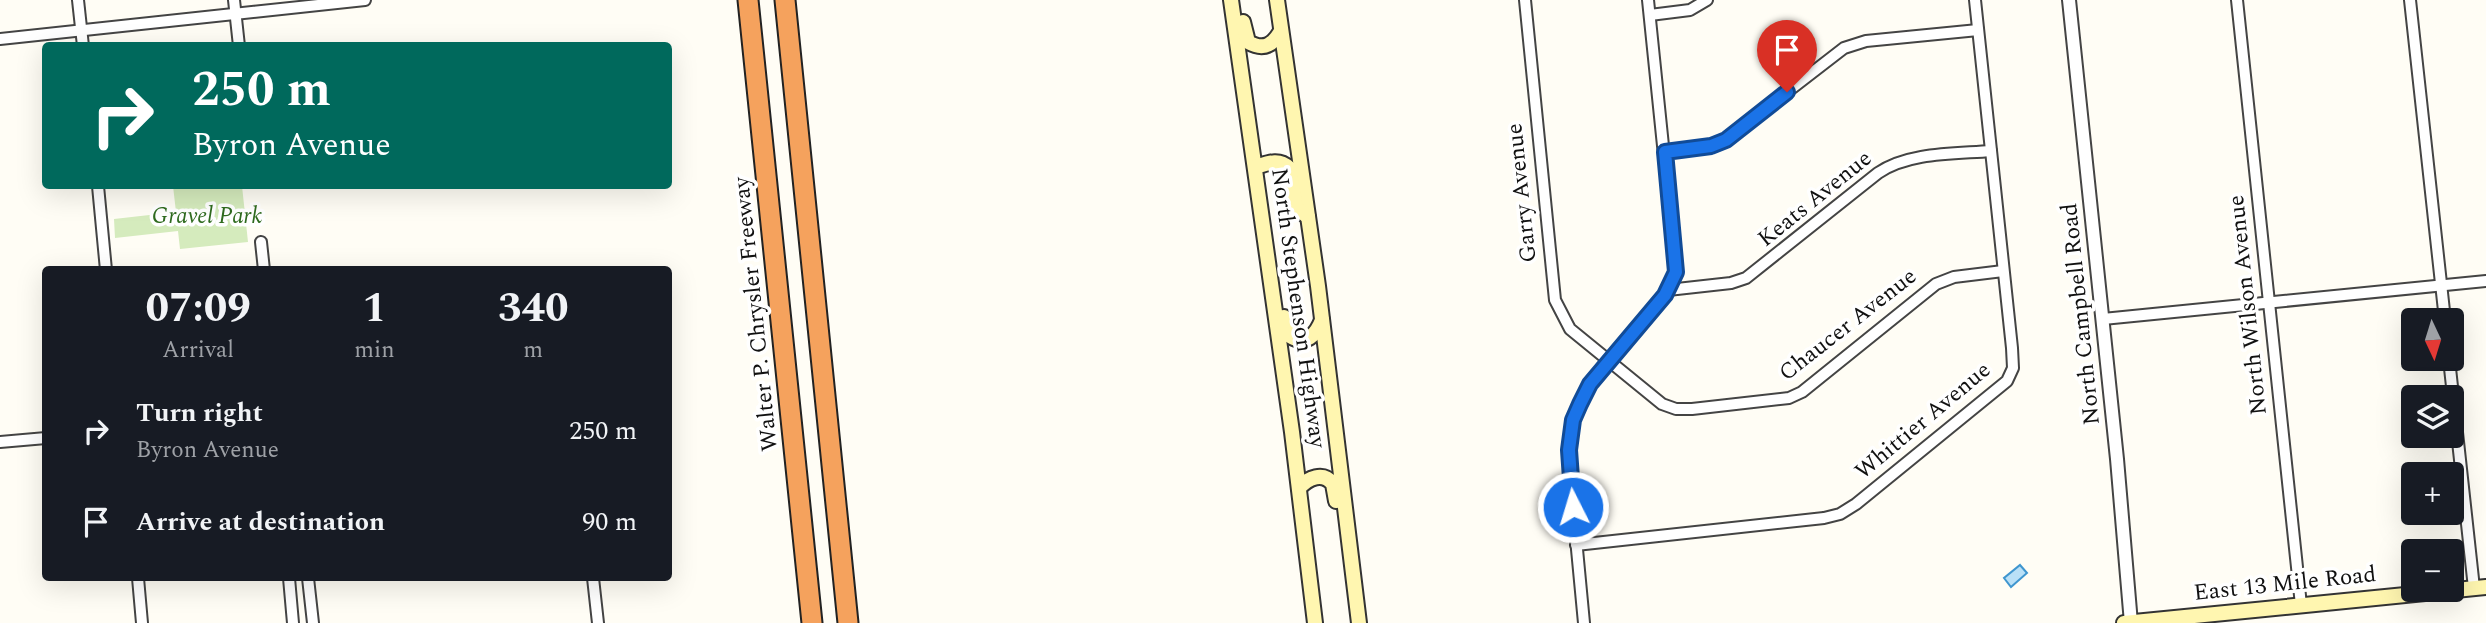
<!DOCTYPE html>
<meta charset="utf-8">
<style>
body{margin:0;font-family:Spectral,serif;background:#20242c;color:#f1f3f6;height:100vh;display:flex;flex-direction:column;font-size:26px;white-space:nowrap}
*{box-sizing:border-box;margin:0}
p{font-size:23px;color:#9ea1a6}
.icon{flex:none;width:38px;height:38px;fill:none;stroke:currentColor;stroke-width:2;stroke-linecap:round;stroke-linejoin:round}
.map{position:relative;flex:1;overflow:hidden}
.drawer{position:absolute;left:42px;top:266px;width:630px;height:315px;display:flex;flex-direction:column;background:#171b24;border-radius:7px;box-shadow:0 7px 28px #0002}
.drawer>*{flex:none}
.banner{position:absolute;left:42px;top:42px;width:630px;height:147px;border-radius:7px;box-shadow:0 7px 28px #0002;background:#00695c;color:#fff;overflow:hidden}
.needle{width:46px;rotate:176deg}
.buttons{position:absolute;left:2401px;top:308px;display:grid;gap:14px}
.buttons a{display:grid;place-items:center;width:63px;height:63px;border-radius:7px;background:#171b24;box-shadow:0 7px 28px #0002;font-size:35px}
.pin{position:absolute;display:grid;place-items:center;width:60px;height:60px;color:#fff;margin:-72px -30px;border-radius:50% 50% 50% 0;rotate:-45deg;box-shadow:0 0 7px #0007}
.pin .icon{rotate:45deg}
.me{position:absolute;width:77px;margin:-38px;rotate:355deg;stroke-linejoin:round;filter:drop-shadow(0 0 5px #0008)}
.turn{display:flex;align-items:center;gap:24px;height:147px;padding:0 35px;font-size:32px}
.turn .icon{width:91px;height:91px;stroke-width:2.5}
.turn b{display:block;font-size:49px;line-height:60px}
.eta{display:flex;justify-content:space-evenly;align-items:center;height:119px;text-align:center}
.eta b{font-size:42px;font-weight:700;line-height:49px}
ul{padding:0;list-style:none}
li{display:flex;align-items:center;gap:21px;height:91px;padding:0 35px}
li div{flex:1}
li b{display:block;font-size:26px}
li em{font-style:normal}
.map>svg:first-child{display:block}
.green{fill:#d5ebbd}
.water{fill:#b9e0f7;stroke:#3f96cf;stroke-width:2}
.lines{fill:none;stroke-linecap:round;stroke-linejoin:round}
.minor-casing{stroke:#444;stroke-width:14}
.tertiary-casing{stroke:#444;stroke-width:16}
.secondary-casing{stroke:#333;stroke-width:18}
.motorway-casing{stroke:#222;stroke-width:23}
.minor{stroke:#fff;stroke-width:10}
.tertiary{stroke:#fff;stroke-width:12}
.secondary{stroke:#fff6b0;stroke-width:14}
.motorway{stroke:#f5a25d;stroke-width:19}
.route-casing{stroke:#114b97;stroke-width:18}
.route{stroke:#1a73e8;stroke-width:12}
.labels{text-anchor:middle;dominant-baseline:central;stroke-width:7;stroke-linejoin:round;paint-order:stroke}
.street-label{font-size:23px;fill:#111;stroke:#fff}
.park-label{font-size:23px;font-style:italic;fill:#2f6b1f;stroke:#fff}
</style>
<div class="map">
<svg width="2486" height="623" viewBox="0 0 2486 623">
<rect width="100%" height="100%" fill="#fffdf5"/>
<!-- green -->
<polygon class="green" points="173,186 242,186 248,242 180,249 178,231 115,238 114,219 176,212"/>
<!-- water -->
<polygon class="water" points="2020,565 2027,573 2011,587 2004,578"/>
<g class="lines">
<!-- minor casing -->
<g class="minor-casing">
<g id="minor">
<polyline points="78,0 83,46"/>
<polyline points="234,0 239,46"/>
<polyline points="1525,0 1555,300 1570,329 1662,404 1676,409 1692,409 1789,398 1802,392 1936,284 1954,277 2003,271"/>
<polyline points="2237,0 2301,605"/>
<polyline points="2410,0 2445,320"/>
<polyline points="1650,15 1690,10 1707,0"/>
<polyline points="0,39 365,0"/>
<polyline points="1665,152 1705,147 1725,140 1844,48 1866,41 1978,30"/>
<polyline points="98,186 106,270"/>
<polyline points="261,242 264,270"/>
<path d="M1668,290L1731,283L1746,278L1878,173C1909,152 1955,154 1991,151"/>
<polyline points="2103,319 2486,281"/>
<polyline points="2449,359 2474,588"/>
<polyline points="0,442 46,438"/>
<polyline points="1576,545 1824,518 1840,514 1856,504 2007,381 2013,368 2012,348 1975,0"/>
<polyline points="138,578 142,623"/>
<polyline points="289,578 293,623"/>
<polyline points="308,578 313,623"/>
<polyline points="593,578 598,623"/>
<polyline points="1584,623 1569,465 1573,420 1590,384 1665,295 1676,272 1648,0"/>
</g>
</g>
<!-- tertiary casing -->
<g class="tertiary-casing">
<polyline id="tertiary" points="2069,0 2117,459 2131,623"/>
</g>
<!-- secondary casing -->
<g class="secondary-casing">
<g id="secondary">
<polyline points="1231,0 1292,432 1315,623"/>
<polyline points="1277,0 1318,286 1359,623"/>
<path d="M1243,22L1248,42C1264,51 1273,45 1281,31"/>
<path d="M1256,167C1268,163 1279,158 1289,168L1296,208L1308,217"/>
<path d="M1284,317L1290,336C1306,346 1316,335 1322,320"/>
<path d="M1299,488C1308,478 1323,471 1333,484L1336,501"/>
<polyline points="2124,623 2486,587"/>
</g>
</g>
<!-- motorway casing -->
<g class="motorway-casing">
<g id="motorway">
<polyline points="748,0 812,623"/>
<polyline points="785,0 848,623"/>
</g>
</g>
<!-- minor -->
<use href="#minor" class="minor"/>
<!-- tertiary -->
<use href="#tertiary" class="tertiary"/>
<!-- secondary -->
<use href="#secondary" class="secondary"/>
<!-- motorway -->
<use href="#motorway" class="motorway"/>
</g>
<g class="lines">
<!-- route casing -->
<g class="route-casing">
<polyline id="route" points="1573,507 1569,450 1573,420 1580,404 1590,384 1665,295 1676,272 1665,152 1711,146 1726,140 1787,92"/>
</g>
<!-- route -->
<use href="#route" class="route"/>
</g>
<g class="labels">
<!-- street labels -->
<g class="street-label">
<text transform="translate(1522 193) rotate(-96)">Garry Avenue</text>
<text transform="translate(1815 199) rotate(-39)">Keats Avenue</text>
<text transform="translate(2248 305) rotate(-96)">North Wilson Avenue</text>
<text transform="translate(1298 308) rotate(82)">North Stephenson Highway</text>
<text transform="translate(756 314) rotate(-96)">Walter P. Chrysler Freeway</text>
<text transform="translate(2081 314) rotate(-96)">North Campbell Road</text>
<text transform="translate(1848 325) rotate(-38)">Chaucer Avenue</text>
<text transform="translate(1923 421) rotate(-40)">Whittier Avenue</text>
<text transform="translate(2285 584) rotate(-6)">East 13 Mile Road</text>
</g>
<!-- park labels -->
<g class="park-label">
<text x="207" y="216">Gravel Park</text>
</g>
</g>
</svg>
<div class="buttons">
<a><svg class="needle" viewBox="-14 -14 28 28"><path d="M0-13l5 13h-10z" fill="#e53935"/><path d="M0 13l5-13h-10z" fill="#9ea1a6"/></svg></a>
<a><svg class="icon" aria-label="layers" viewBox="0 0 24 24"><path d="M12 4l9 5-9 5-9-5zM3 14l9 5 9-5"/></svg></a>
<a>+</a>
<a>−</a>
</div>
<div class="pin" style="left:1787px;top:92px;background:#d93025"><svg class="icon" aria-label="arrive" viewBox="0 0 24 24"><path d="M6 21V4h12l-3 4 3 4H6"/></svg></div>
<svg class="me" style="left:1573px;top:507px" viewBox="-20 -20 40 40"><circle r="17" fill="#1a73e8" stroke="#fff" stroke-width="3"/><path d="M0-11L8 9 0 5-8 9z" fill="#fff"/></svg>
<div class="banner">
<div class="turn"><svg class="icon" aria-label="right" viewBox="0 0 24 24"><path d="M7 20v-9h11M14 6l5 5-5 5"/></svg><div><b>250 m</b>Byron Avenue</div></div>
</div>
<section class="drawer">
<div class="eta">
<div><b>07:09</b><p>Arrival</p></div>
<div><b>1</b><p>min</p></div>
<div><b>340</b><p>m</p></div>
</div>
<ul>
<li><svg class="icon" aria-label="right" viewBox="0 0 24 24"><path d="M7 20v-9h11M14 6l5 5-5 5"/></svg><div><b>Turn right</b><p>Byron Avenue</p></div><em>250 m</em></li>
<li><svg class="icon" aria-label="arrive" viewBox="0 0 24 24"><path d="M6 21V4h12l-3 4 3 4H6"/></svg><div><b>Arrive at destination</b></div><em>90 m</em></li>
</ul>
</section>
</div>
